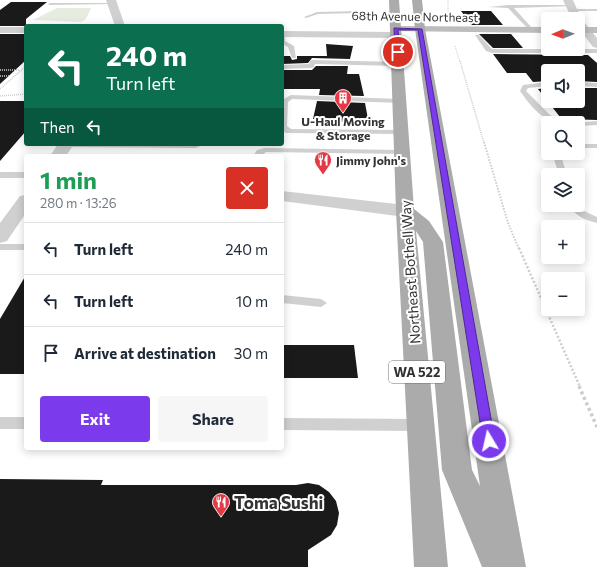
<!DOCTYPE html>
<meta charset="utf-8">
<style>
body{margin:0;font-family:Commissioner,sans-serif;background:#f6f6f7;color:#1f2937;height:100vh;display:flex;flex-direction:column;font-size:15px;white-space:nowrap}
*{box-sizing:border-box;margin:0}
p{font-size:13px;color:#747a83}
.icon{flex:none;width:22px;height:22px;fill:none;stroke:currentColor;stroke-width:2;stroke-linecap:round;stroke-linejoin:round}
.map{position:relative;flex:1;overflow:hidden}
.drawer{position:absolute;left:24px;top:154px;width:260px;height:296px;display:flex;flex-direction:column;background:#fff;border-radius:4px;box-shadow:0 2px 10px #0003}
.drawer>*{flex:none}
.hud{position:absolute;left:24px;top:24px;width:260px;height:122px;border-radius:4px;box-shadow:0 2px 10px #0003;background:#0b6e4f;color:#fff;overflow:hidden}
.needle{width:26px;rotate:269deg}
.buttons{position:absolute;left:541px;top:12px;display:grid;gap:8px}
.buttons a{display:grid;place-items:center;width:44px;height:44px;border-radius:4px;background:#fff;box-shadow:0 2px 10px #0003;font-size:20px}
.pin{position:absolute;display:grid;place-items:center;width:34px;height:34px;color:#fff;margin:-17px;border:2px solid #fff;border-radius:50%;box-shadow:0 1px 4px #0007}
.me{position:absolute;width:44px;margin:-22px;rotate:351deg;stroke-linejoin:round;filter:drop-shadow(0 0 3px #0008)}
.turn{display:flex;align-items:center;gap:14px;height:84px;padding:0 16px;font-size:18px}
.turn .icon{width:52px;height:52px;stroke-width:2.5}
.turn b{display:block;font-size:28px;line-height:34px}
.then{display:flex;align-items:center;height:38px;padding:0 16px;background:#0003;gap:8px;font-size:15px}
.round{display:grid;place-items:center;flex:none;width:42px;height:42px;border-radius:4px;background:#f6f6f7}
.head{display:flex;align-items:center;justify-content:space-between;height:68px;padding:0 16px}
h1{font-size:24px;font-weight:700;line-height:30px;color:#1e9e55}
.action{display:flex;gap:8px;margin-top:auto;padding:8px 16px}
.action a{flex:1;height:46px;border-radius:4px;background:#7c3aed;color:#fff;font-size:16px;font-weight:700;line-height:46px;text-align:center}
.action a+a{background:#f6f6f7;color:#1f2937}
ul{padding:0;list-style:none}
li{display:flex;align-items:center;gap:12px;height:52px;padding:0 16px;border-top:1px solid #e0e1e3}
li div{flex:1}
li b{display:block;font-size:15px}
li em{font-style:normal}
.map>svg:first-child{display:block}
.green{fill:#e6ecdf}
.building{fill:#1a1a1a}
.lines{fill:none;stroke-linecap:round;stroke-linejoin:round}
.path-far4{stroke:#cdcdcd;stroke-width:1;stroke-dasharray:1 1;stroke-linecap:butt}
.path-far3{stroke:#cdcdcd;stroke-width:1.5;stroke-dasharray:1 1;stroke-linecap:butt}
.path-far2{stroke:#cdcdcd;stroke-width:2;stroke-dasharray:1.5 1.5;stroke-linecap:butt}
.path-far1{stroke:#cdcdcd;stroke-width:2.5;stroke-dasharray:2 2;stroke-linecap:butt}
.path{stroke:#cdcdcd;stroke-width:3.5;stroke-dasharray:3 3;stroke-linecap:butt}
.service{fill:#d0d0d0;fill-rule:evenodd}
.minor{fill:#d0d0d0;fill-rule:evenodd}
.tertiary{fill:#d0d0d0;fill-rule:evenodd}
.secondary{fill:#bdbdbd;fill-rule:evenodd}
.primary{fill:#ababab;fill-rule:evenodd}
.route{fill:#7c3aed;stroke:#51269a}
.labels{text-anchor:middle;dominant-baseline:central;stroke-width:4;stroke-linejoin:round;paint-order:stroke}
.far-street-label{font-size:12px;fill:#333;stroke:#fff}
.far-poi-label{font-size:12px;font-weight:bold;fill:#333;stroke:#fff}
.shield{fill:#fff;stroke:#707070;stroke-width:1}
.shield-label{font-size:13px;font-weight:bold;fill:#333}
.street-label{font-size:14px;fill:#333;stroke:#fff}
.near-poi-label{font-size:17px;font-weight:bold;fill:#333;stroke:#fff;text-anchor:start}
</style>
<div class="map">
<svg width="597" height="567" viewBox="0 0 597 567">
<rect width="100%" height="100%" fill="#fff"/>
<!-- green -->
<polygon class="green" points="57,8 91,8 86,19 81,22 33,20"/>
<!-- building -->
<g class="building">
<polygon points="11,2 47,2 26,19 26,26 0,26 0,10"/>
<polygon points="461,11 491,11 503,25 472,25"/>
<polygon points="0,34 26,34 26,60 0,84"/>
<polygon points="479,34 511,34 523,48 493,48"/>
<polygon points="326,44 353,46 350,59 312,58 308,63 282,64 282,56 290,56 292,60 297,59 297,56 327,56"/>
<polygon points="493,54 588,55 597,63 597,82 578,81 578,71 548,71 548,81 533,82 526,73 507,73"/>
<polygon points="316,66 348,66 347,74 359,74 364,96 319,95 320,89 282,89 282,70 312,70"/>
<polygon points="548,88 548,101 578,101 578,88 597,88 597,120 566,119 560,117 538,89"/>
<polygon points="0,101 26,101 26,131 0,161"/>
<polygon points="317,101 365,103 368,119 344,118 344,122 313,119"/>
<polygon points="26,275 26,374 0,374 0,319"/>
<polygon points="282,345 354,345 358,378 282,378"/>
<polygon points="0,479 103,480 101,485 296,485 308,483 319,485 329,492 336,501 339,513 337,525 331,535 308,550 308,567 0,567"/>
</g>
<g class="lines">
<!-- path-far4 -->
<g class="path-far4">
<polyline points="448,0 448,13"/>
<polyline points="455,46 460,62"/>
</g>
<!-- path-far3 -->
<g class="path-far3">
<polyline points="460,61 484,143"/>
<polyline points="0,70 19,70"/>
<polyline points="0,76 10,76"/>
<polyline points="0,89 26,66"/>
<polyline points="0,96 26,94"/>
</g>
<!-- path-far2 -->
<polyline class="path-far2" points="484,142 508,223 519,249"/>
<!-- path-far1 -->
<polyline class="path-far1" points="519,248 580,387"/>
<!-- path -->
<polyline class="path" points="579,386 597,427"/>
<!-- service -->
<g class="service">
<polygon points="50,3 112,3 114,4 48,5"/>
<polygon points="509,5 570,5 572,6 514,8 533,29 531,32 508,8 488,7"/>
<polygon points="572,9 597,9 597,11 570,11"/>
<polygon points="359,11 361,13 318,14 306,18 304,17 317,12"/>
<polygon points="282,32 285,34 285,41 294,46 296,58 292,58 288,47 282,44"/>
<polygon points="475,35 479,35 492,49 597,49 597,53 492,53 486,51"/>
<polygon points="312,60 398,62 401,64 398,66 315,64 314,67 312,68 282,69 282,65 309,64 310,61"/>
<path d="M548,82V86L528,88L526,91L550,115L571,123C544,123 535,112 520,91L523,85Z"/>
<polygon points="578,82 597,83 597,87 578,86"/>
<polygon points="291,95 400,99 403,101 400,103 292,99 288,102 287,126 291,129 401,130 405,132 401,134 286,133 282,130 282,100"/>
<polygon points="597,121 597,125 578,126 578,123 575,123"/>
<polygon points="62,144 197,144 200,146 196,148 65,147 62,147"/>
<rect x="578" y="144" width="19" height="4"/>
<polygon points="265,148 402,150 406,152 402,154 266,152 261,156 253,156 257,150"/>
<polygon points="555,153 563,153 561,156 567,175 559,175 553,156"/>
<rect x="0" y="172" width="26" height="6"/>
<path d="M578,204L584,211L597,217V223C585,220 575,216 569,205Z"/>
<rect x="0" y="244" width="26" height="6"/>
<polygon points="282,295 321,299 327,303 321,307 282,303"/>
<rect x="0" y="417" width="26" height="12"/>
<polygon points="282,418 421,419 426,421 428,425 426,429 421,431 282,430"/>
</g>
<!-- minor -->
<polygon class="minor" points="282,191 405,205 412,207 414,211 412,215 405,217 282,201"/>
<!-- tertiary -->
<g class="tertiary">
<polygon points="106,0 116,0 125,26 115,26"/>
<polygon points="563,0 573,0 581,18 597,38 597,48 593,47 578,27 578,19 572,19"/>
<rect x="0" y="27" width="26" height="6"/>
<polygon points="282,31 396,32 401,35 396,38 282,37"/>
<polygon points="58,144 74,144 66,156 50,156"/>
<polygon points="26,195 26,213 7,241 0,243 0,223 20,196"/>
</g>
<!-- secondary -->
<g class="secondary">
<polygon points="396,26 548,27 548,33 392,31 391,29 392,27"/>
<rect x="578" y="27" width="19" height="6"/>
</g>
<!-- primary -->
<polygon class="primary" points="389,0 399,0 414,209 429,221 443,242 472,470 480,486 415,29 412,0 422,0 425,29 526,567 482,567 442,470 423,242 416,231 448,567 414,567 396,211"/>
</g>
<!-- route -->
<polygon class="route" points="394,28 422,29 495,441 493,445 489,446 484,445 483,441 418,30 398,30 400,52 398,53 395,52"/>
<!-- icons -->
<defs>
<g id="building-pin" transform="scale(0.9)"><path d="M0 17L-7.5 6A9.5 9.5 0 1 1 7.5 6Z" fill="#e63946" stroke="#fff"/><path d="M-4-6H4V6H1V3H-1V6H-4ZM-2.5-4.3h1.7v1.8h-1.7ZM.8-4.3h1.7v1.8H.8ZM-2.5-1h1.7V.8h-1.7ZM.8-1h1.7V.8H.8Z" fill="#fff"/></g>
<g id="restaurant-pin" transform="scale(0.9)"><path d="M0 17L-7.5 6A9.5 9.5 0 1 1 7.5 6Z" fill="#e63946" stroke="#fff"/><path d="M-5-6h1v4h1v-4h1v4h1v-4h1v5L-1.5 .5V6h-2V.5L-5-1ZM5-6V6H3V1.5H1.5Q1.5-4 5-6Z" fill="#fff"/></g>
</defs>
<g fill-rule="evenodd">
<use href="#building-pin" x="343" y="98"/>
<use href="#restaurant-pin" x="323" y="160"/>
<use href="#restaurant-pin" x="221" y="502"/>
</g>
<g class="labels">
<!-- far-street labels -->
<g class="far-street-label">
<text transform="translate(415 16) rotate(1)">68th Avenue Northeast</text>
</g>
<!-- far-poi labels -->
<g class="far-poi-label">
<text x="343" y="121">U-Haul Moving<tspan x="343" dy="14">&amp; Storage</tspan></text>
<text x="336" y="160" text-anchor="start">Jimmy John's</text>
</g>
<!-- shield labels -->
<rect class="shield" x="389" y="361" width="56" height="22" rx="3"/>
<g class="shield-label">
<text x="417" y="372">WA 522</text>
</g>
<!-- street labels -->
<g class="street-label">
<text transform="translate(410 272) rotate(-94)">Northeast Bothell Way</text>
</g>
<!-- near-poi labels -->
<g class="near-poi-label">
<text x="234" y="502">Toma Sushi</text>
</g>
</g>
</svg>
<div class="buttons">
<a><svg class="needle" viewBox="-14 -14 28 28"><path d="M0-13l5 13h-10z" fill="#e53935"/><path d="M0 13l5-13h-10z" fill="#747a83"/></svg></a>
<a><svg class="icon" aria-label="sound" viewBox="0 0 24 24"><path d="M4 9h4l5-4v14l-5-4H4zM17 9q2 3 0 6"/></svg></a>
<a><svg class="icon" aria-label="search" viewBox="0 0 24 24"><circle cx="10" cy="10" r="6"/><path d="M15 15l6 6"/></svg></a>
<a><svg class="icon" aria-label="layers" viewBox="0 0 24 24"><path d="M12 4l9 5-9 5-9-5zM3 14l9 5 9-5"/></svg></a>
<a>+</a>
<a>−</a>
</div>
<div class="pin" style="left:398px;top:52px;background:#d93025"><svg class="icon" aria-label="arrive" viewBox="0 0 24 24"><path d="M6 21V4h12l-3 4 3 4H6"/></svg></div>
<svg class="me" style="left:489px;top:441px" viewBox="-20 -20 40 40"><circle r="17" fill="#7c3aed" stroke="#fff" stroke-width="3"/><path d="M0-11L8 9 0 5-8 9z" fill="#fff"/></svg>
<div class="hud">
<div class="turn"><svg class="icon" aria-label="left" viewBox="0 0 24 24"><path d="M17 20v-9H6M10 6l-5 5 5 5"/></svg><div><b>240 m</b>Turn left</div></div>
<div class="then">Then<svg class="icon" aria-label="left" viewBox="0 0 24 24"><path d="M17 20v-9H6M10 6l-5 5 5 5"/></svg></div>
</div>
<section class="drawer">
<div class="head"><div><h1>1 min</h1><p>280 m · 13:26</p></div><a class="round" style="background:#d93025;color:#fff"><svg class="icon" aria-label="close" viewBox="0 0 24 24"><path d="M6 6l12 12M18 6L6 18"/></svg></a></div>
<ul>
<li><svg class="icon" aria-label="left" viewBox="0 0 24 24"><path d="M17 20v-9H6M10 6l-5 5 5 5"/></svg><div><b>Turn left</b></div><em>240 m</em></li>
<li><svg class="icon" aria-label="left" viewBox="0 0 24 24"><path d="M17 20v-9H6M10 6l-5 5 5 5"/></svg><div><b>Turn left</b></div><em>10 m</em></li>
<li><svg class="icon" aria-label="arrive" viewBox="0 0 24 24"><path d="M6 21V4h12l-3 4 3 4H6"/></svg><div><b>Arrive at destination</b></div><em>30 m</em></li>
</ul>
<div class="action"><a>Exit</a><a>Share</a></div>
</section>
</div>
